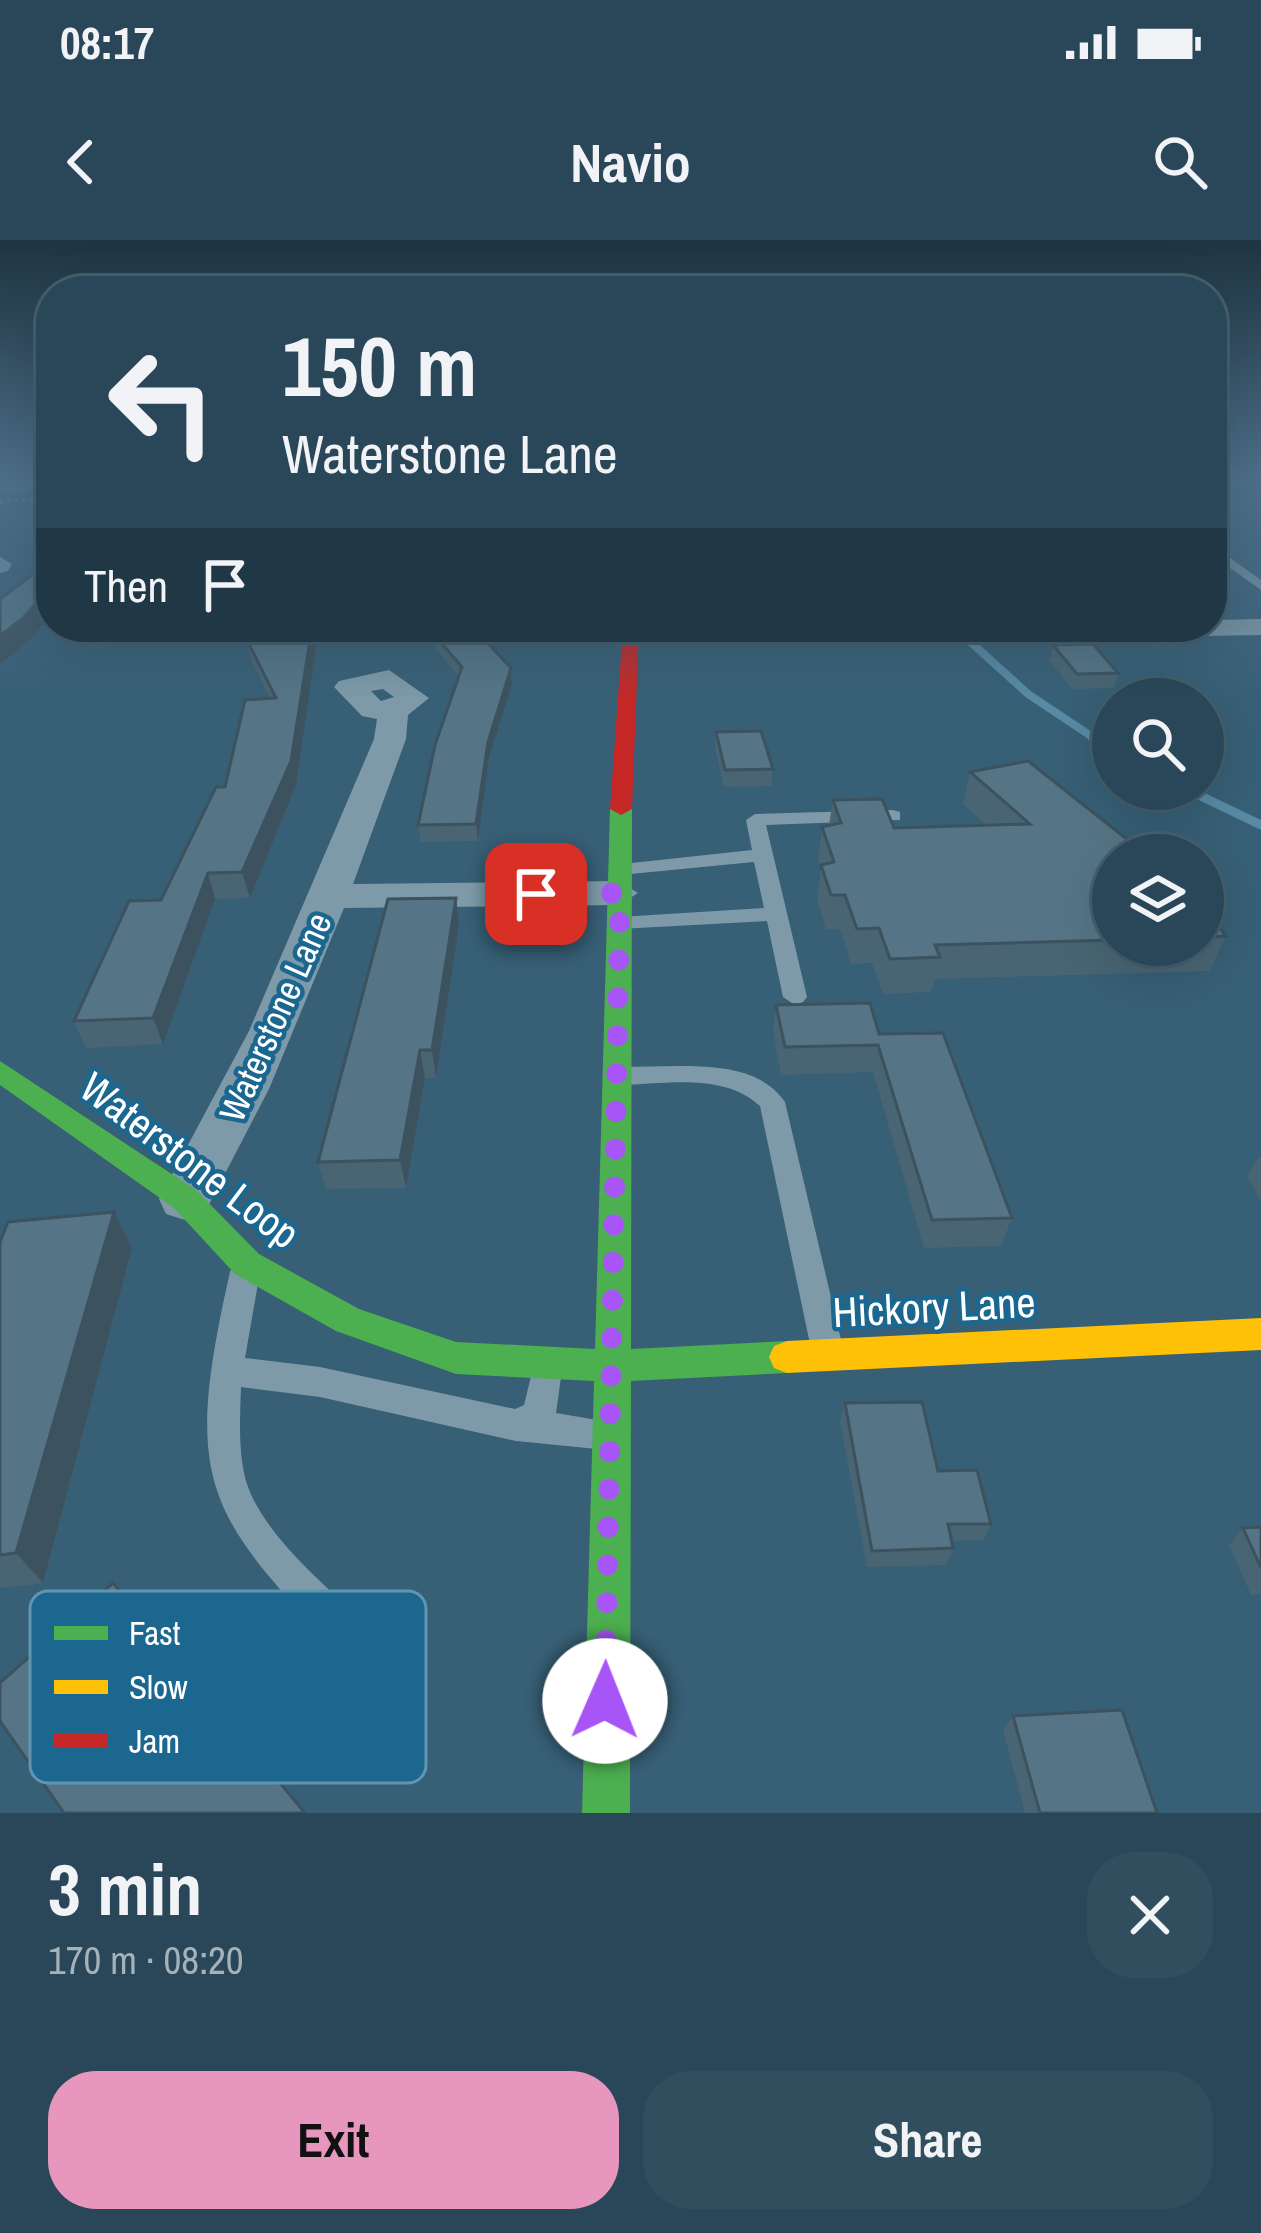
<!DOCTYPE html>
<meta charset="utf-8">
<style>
body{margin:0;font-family:"Archivo Narrow",sans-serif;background:#314e5e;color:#f1f3f6;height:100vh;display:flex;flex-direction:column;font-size:45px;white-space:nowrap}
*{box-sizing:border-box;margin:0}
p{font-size:39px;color:#a5b2ba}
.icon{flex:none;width:66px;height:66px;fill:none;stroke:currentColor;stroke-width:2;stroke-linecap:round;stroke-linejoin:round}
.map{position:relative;height:1573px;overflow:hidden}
.sheet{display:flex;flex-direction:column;background:#294758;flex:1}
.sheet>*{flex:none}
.banner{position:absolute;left:36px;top:36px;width:1191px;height:366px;border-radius:48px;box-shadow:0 12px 48px #0002,0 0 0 3px #455f6e;background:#294758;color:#f1f3f6;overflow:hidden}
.controls{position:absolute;left:1092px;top:438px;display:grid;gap:24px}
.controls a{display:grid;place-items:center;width:132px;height:132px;border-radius:50%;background:#294758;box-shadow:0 12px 48px #0002,0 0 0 3px #455f6e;font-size:60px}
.pin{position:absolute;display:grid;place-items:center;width:102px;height:102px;color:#fff;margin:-51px;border-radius:24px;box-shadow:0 6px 18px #0006}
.me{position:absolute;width:132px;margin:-66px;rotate:1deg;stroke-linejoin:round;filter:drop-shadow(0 0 9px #0008)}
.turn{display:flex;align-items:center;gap:42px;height:252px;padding:0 48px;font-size:54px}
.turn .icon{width:156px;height:156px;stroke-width:2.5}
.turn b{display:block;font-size:84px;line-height:102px}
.then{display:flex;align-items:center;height:114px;padding:0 48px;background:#0003;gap:24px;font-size:45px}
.round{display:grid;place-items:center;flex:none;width:126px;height:126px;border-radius:48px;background:#314e5e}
.summary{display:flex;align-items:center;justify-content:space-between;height:204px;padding:0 48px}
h1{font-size:72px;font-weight:700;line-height:90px}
.action{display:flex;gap:24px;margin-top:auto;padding:24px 48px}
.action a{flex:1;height:138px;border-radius:48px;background:#e797bd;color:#111;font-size:48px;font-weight:700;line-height:138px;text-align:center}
.action a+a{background:#314e5e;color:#f1f3f6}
.status{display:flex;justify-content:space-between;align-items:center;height:84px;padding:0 60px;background:#294758;direction:ltr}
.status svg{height:33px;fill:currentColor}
header{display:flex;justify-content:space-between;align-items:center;height:156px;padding:0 48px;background:#294758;font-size:54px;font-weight:700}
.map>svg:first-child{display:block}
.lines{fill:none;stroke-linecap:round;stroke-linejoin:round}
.stream-far2{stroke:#588aa4;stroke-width:6}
.stream-far1{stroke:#588aa4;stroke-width:8}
.stream{stroke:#588aa4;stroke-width:9}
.path{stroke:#7e9aa8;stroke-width:3;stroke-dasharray:3 4.5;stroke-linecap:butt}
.lane{fill:#7e9aa8;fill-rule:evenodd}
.street{fill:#7e9aa8;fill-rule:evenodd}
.fast{fill:#4caf50;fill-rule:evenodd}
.slow{fill:#ffc107;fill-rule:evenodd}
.jam{fill:#c62828;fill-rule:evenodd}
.wall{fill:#496573}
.shaded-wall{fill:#3c525e}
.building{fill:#557586;stroke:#3c525e;stroke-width:3}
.route{stroke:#a855f7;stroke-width:21;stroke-dasharray:0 37.8}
.labels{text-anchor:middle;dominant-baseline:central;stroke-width:9;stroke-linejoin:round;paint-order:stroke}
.street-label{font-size:36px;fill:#fff;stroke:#1c6790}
.near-street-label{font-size:42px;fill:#fff;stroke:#1c6790}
.key{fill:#1c6790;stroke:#6095b1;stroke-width:3}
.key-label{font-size:33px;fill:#fff}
</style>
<div class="status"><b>08:17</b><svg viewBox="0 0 49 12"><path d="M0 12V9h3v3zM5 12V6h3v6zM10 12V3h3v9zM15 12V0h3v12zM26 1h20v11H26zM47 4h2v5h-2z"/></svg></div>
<header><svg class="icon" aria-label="back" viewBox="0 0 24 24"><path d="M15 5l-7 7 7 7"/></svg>Navio<svg class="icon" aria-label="search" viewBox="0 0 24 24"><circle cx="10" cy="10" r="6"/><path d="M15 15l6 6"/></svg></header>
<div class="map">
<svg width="1261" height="1573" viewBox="0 0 1261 1573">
<rect width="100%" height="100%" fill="#375f75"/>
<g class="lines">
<!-- stream-far2 -->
<polyline class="stream-far2" points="0,251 51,244"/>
<!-- stream-far1 -->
<polyline class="stream-far1" points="954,387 1028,454 1097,500"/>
<!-- stream -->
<g class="stream">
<polyline points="1092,497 1113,511"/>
<polyline points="1186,549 1261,585"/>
</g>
<!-- path -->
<polyline class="path" points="0,262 51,257"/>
<!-- lane -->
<g class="lane">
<polygon points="1212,305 1261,340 1261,350 1212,315"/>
<polygon points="893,570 900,572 900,580 766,585 807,757 803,762 795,765 783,757 767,681 619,689 608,683 619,677 764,668 754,622 620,635 613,633 613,625 752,610 746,580 755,574"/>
<path d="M679,826C716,826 762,828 785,862L842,1104L837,1114L826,1118L815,1114L810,1104L760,866C724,832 665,844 619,845L610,842L606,836L610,830L619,827Z"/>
<path d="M245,1019L256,1023L260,1032L245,1118L320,1127L515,1169L524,1165L535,1120L546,1115L557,1120L562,1130L556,1173L609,1182L614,1193L609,1204L597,1209L516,1201L320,1157L241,1147C240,1178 238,1211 246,1241C263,1298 338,1356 380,1397L386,1411L380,1425L366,1431L352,1425C204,1274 182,1245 230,1032L234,1023Z"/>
</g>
<!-- street -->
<g class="street">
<polygon points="0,317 12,324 8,331 0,333"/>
<polygon points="1261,379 1261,395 631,405 617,397 631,389 1212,387 1212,380"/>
<path d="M389,430L429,458L408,475L406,499L353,644L619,641L638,653L619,665L344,668L269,849L204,974L185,980L166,974L159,959L249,791L374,499L377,479L362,476L334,447L339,441ZM383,449L394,457L381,461L371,451Z"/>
</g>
<!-- fast -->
<polygon class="fast" points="621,563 632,569 631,1109 787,1101 800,1106 805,1117 800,1128 787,1133 631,1141 630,1573 582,1573 594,1141 456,1134 336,1091 235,1034 174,968 0,845 0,821 196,950 259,1014 359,1069 456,1102 595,1109 610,569"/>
<!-- slow -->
<polygon class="slow" points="1261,1078 1261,1110 787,1133 774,1128 769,1117 774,1106 787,1101"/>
<!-- jam -->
<polygon class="jam" points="623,387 639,387 632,569 621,575 610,569"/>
</g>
<!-- wall -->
<g class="wall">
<polygon points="432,392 511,428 512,444 489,518 478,601 421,602 418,585 459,437 434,407"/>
<polygon points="246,398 316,408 296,545 250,658 215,659 163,804 86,808 74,781 161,660 225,547 270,458 251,420"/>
<polygon points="1053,405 1118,433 1114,448 1072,449 1049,420"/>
<polygon points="716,492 773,529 771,546 724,547 715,508"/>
<polygon points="970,532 1113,615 1113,705 1203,705 1203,665 1226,696 1210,731 935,739 931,752 883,754 872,723 851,724 840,689 826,690 817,659 821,629 818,620 822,587 829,585 833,560 894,588 986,585 963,564"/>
<polygon points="459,685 436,838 425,838 406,948 326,949 318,922"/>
<polygon points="776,765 879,794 1012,978 1001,1006 924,1008 873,832 781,835 773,792"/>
<polygon points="1258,918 1261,918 1261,960 1247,937"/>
<polygon points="0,1002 132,1008 43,1343 0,1348"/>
<polygon points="845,1163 938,1231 991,1284 983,1300 951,1301 953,1308 946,1325 867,1327 840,1181"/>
<polygon points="1261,1287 1261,1354 1251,1355 1229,1305 1243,1288"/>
<polygon points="1013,1476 1157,1573 1025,1573 1003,1490"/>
</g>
<!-- shaded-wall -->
<g class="shaded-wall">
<polygon points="51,346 51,375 30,400 0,424 0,396"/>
<polygon points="312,387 316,408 296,545 250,658 242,632"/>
<polygon points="511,428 512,444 489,518 478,601 476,584 488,502"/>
<polygon points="208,633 215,659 163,804 153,778"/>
<polygon points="456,658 459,685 436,838 432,810"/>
<polygon points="420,810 425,838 406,948 400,920"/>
<polygon points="114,972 132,1008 43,1343 16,1313"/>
</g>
<!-- building -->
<g class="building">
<polygon points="51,321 51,346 22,379 0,396 0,359"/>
<polygon points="312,387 291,521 242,632 208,633 153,778 74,781 129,661 161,660 216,547 225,547 245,460 276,458 246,398"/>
<polygon points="461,387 473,387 511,428 488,502 476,584 418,585 435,505 462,427 432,392"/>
<polygon points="1093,404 1118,433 1077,434 1053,405"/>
<polygon points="761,491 773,529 725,530 716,492"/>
<polygon points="1028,521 1147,615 1113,615 1113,700 935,705 940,717 890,719 879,688 857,689 845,655 831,655 821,625 834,622 822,587 841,583 833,560 882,559 894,588 1030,584 970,532"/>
<polygon points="456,658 432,810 420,810 400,920 318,922 388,659"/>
<polygon points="1203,665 1226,696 1203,697"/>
<polygon points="870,763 879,794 943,793 1012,978 932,980 878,805 785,807 776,765"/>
<polygon points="114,972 16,1313 0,1315 0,1002 8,982"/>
<polygon points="922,1162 938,1231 977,1230 991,1284 948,1284 953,1308 872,1311 845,1163"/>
<polygon points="1261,1287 1261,1328 1243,1288"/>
<polygon points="113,1343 305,1573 64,1573 0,1481 0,1443"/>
<polygon points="1122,1470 1157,1573 1040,1573 1013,1476"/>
</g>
<!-- sky -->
<linearGradient id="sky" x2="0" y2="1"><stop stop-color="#1e3440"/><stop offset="0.52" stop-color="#4d6f89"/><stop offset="1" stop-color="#4d6f89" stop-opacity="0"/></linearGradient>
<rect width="1261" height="459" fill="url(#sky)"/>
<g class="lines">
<!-- route -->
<polyline class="route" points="536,654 620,653 605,1461"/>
</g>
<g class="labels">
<!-- street labels -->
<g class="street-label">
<text transform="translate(275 777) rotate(-66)">Waterstone Lane</text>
</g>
<!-- near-street labels -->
<g class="near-street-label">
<text transform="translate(190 920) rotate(37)">Waterstone Loop</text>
<text transform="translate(934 1067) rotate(-3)">Hickory Lane</text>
</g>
</g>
<!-- legend -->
<rect x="30" y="1351" width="396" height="192" rx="18" class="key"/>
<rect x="54" y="1386" width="54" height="14" fill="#4caf50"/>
<rect x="54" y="1440" width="54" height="14" fill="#ffc107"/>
<rect x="54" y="1494" width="54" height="14" fill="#c62828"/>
<g class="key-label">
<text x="129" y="1405">Fast</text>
<text x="129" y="1459">Slow</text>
<text x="129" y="1513">Jam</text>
</g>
</svg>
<div class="controls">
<a><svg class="icon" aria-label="search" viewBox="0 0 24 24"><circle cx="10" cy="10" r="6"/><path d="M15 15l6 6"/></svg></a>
<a><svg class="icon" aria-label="layers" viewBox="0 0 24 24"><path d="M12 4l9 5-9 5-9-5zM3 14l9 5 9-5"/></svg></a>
</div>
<div class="pin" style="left:536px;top:654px;background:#d93025"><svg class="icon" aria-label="arrive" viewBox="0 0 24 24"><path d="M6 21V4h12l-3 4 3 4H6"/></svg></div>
<svg class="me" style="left:605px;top:1461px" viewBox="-20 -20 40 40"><circle r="19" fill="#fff"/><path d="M0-13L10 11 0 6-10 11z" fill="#a855f7"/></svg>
<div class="banner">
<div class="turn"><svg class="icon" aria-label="left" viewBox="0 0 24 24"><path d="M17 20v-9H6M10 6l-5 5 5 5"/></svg><div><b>150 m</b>Waterstone Lane</div></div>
<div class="then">Then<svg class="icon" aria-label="arrive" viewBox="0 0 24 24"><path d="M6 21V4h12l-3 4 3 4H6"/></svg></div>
</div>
</div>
<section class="sheet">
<div class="summary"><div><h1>3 min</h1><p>170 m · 08:20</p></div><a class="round"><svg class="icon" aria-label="close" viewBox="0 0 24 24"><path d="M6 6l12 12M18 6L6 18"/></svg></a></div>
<div class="action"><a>Exit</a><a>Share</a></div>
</section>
